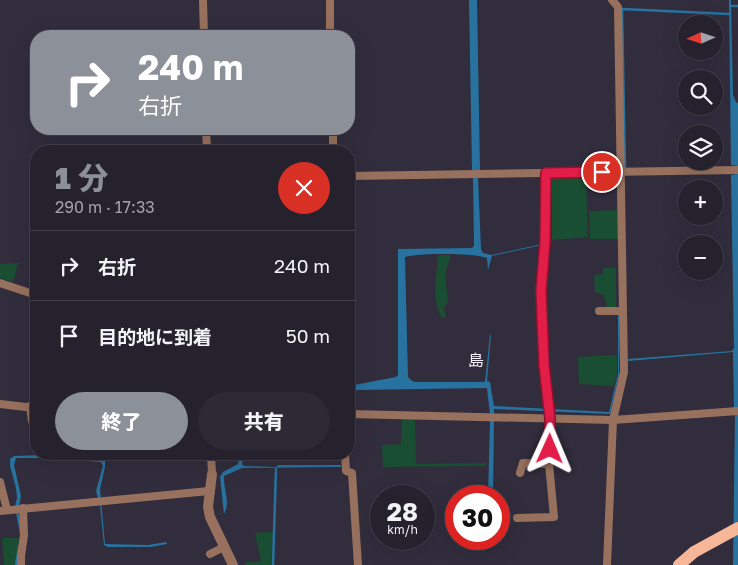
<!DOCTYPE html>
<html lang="ja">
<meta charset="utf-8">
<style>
body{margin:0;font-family:"Golos Text","Noto Sans JP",sans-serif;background:#2d2a36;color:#f1f3f6;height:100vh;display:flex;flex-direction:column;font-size:19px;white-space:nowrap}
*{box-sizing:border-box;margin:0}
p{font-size:16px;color:#a3a4aa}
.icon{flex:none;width:28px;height:28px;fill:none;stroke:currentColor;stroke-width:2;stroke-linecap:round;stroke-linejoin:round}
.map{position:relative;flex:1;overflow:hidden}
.drawer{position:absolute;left:30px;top:145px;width:325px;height:315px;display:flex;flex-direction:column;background:#25222e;border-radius:20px;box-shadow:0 5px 20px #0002,0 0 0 1px #423f4a}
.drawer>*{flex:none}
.top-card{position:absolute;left:30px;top:30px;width:325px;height:105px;border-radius:20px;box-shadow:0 5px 20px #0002,0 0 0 1px #423f4a;background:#8c9099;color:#fff;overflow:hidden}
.needle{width:32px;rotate:267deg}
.controls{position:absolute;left:678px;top:15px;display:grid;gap:10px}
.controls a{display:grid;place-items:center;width:45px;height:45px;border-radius:50%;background:#25222e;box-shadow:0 5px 20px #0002,0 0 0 1px #423f4a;font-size:25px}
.speed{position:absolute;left:370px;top:485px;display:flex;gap:10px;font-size:25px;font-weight:700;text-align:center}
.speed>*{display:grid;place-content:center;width:65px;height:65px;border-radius:50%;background:#25222e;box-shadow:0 5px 20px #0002,0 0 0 1px #423f4a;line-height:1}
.speed small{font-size:12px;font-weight:400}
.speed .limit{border:8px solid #d22;background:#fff;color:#111}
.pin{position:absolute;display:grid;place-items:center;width:42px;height:42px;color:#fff;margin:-21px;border:2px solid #fff;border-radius:50%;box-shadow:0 1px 5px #0007}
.me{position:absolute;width:55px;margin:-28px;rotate:1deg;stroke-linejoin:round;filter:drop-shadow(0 0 4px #0008)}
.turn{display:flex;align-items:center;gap:18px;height:105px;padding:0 25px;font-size:22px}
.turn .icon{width:65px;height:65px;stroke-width:2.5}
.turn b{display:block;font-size:35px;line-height:42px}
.round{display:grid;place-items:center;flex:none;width:52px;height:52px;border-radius:26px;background:#2d2a36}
.summary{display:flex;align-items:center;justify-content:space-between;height:85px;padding:0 25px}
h1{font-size:30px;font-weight:800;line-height:38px;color:#8c9099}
.button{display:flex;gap:10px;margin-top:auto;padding:10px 25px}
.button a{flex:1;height:58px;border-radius:30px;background:#8c9099;color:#fff;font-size:20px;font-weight:800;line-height:58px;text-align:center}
.button a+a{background:#2d2a36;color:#f1f3f6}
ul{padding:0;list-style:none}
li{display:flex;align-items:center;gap:15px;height:70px;padding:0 25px;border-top:1px solid #423f4a}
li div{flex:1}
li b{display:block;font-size:19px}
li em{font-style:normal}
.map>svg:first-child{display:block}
.green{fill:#1a4e32}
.water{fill:#27729f}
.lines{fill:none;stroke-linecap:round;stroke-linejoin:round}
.stream{stroke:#27729f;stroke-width:2.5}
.minor{stroke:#98715e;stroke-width:8}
.tertiary{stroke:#98715e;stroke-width:10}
.primary{stroke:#f6b697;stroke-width:12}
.route-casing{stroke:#92132f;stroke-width:12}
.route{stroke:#e11d48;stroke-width:9}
.labels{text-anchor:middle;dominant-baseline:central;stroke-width:5;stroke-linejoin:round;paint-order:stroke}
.neighbourhood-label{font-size:16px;fill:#f4f1fc;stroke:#312d3d}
</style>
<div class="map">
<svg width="738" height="565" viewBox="0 0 738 565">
<rect width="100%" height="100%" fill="#312d3d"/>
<!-- green -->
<g class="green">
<polygon points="586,175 588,237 552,240 552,176"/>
<polygon points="619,210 619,239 590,239 589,211"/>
<path d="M438,255H451L445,274L448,302L444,307L446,318H442C431,299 437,276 438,255Z"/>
<polygon points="18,263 14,279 12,282 0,278 0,264"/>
<polygon points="603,268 616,268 616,307 607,308 604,295 595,292 594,275 603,274"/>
<polygon points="617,355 617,374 614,386 579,384 578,357"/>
<polygon points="402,418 415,418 416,464 487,463 486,466 383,467 382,445 401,444"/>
<polygon points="273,532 271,565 246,565 245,562 261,561 255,533"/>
<polygon points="2,538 19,538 16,565 4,565"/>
</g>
<!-- water -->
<g class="water">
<polygon points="469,0 477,0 480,170 472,170"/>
<polygon points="729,0 731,0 733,95 736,102 738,103 738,166 731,165"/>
<polygon points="738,174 738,408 734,409 733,352 628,361 628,359 732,351 734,348 731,175"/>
<path d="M473,178H478L481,249L483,253L492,255L542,244V245L492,256L488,270L487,258C474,253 419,253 405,257L408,377L412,381L416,382H485L490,335H491L487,381L490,382L494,406L609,412L618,374V314H619V375L610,414L494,409V415H490L487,388L357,390L349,394V399V386L396,377L398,375V249L472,248L474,246Z"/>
<polygon points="735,415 738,415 738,565 733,565"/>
<polygon points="494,420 493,496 488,496 490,421"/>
<path d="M240,454H244L242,464L244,466L276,467L278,465H341V467L242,468L224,476C223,488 231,502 224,514L220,477L223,472L238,464Z"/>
<polygon points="43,455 100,459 105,461 105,467 100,489 105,544 148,545 166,542 167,544 151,547 108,547 104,545 100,505 96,491 103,466 101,462 43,458 16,458 14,465 21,496 18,512 20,521 20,534 15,507 17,498 16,488 10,466 10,459 14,456"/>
</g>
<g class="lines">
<!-- stream -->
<g class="stream">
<polyline points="731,6 738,6"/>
<polyline points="625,168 622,9 729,14"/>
<polyline points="104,454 104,460"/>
<polyline points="16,565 19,547"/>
<polyline points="273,565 276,469"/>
</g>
<!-- minor -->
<g class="minor">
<polyline points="203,0 204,36"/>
<polyline points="330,0 330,36"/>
<polyline points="206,129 207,151"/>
<polyline points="333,129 333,151"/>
<polyline points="349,176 738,170"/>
<polyline points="0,283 36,295"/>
<polyline points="599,311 623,311"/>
<polyline points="0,404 26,407 36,406"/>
<polyline points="30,406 32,421 36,427"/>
<polyline points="349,414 613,420 738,411"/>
<polyline points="211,454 212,474"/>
<polyline points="345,454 346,471 352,473 358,565"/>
<polyline points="520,473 523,463 549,464"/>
<polyline points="0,482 7,510"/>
<polyline points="0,511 209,491"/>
<polyline points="517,518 554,517 549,464 550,418 544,365 541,291 545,242 546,173"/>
<polyline points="210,554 224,547"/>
<polyline points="21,565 21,556 24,535 23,508"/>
<polyline points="607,565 613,420 624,372 618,7 612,0"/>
</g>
<!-- tertiary -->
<polyline class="tertiary" points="212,474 208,507 210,517 233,565"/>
<!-- primary -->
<polyline class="primary" points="679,565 694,552 738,528"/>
</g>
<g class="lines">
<!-- route casing -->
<g class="route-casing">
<polyline id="route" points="550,449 550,418 544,365 541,291 545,242 546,173 602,172"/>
</g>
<!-- route -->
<use href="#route" class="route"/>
</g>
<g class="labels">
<!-- neighbourhood labels -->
<g class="neighbourhood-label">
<text x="476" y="360">島</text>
</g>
</g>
</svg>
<div class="controls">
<a><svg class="needle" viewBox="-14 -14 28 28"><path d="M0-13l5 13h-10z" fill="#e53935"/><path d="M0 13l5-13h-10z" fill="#a3a4aa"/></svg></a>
<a><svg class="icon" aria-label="search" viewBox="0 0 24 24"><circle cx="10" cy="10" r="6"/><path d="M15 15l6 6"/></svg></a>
<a><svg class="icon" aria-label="layers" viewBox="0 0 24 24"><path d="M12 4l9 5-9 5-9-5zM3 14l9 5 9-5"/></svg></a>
<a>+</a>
<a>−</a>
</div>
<div class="speed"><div>28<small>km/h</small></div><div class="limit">30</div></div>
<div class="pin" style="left:602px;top:172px;background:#d93025"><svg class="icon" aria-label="arrive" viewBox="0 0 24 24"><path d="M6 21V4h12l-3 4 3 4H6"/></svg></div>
<svg class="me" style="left:550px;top:449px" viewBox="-20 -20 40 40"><path d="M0-17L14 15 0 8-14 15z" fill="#e11d48" stroke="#fff" stroke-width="4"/></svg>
<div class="top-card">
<div class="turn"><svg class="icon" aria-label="right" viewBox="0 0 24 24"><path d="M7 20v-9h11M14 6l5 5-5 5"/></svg><div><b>240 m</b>右折</div></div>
</div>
<section class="drawer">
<div class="summary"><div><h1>1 分</h1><p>290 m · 17:33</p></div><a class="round" style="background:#d93025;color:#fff"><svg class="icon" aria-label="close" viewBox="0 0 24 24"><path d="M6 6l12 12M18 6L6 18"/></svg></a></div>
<ul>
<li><svg class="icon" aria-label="right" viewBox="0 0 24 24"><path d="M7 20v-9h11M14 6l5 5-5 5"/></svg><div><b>右折</b></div><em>240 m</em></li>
<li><svg class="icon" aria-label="arrive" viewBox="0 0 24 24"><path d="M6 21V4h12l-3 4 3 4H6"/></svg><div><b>目的地に到着</b></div><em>50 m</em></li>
</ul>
<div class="button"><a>終了</a><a>共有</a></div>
</section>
</div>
